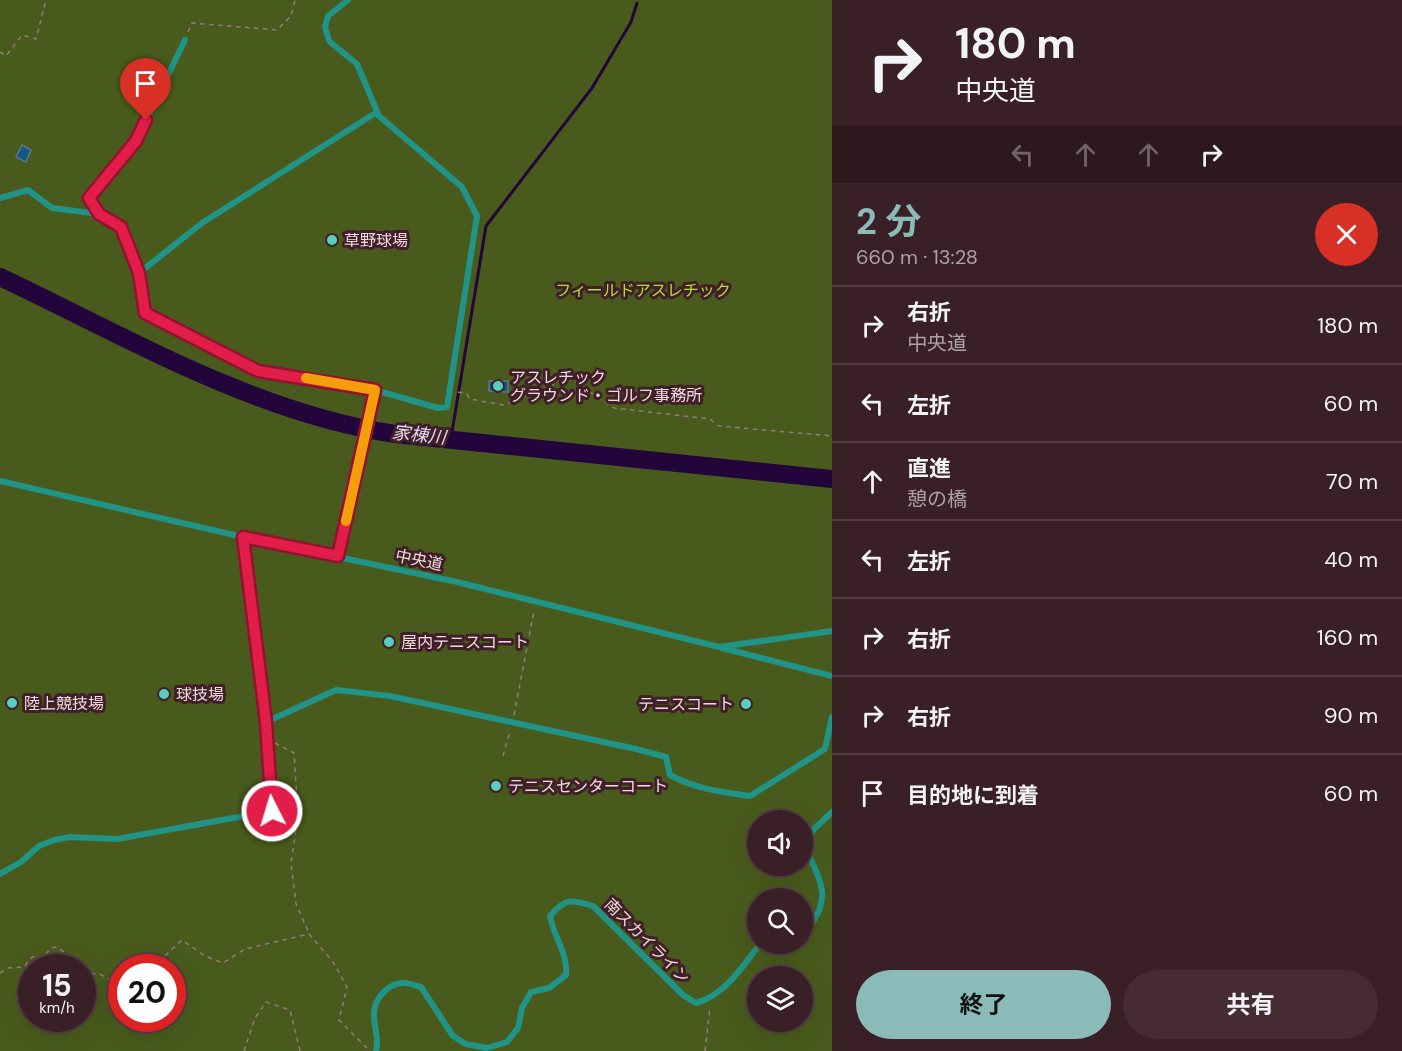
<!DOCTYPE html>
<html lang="ja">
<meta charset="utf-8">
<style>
body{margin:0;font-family:"DM Sans","Noto Sans JP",sans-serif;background:#442c32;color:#f1f3f6;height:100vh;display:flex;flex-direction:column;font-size:22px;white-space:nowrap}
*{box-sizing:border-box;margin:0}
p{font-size:20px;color:#aba2a7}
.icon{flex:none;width:33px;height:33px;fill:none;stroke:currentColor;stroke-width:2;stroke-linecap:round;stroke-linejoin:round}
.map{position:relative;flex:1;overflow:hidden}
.sheet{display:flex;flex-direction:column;background:#391f26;width:570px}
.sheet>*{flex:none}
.banner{background:#391f26;color:#f1f3f6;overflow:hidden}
.fabs{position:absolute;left:747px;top:810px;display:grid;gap:12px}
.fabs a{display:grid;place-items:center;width:66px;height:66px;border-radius:50%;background:#391f26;box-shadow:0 6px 24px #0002,0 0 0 2px #533d43;font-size:30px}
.speed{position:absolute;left:18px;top:954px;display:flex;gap:12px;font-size:30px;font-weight:700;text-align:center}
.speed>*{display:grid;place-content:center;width:78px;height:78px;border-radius:50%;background:#391f26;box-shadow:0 6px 24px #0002,0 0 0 2px #533d43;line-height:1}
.speed small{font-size:15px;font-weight:400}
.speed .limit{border:9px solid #d22;background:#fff;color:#111}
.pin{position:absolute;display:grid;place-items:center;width:51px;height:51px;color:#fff;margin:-62px -26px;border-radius:50% 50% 50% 0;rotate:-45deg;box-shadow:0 0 6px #0007}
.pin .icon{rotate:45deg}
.me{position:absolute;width:66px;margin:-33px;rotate:355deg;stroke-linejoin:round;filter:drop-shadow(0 0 4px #0008)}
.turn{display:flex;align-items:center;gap:21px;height:126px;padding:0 24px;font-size:27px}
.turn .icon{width:78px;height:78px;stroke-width:2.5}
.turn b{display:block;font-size:42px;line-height:51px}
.lanes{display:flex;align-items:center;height:57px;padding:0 24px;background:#0003;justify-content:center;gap:30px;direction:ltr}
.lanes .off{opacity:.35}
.round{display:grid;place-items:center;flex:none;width:63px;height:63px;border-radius:32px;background:#442c32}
.head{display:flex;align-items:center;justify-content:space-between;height:102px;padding:0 24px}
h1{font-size:36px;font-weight:700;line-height:45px;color:#8bbbb9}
.primary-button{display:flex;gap:12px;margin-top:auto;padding:12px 24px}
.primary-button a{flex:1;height:69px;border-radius:36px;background:#8bbbb9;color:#111;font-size:24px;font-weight:700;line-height:69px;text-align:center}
.primary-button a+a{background:#442c32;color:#f1f3f6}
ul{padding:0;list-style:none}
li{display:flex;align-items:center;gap:18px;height:78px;padding:0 24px;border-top:2px solid #533d43}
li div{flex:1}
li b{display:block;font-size:22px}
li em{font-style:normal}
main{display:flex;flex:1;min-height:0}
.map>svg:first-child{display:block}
.green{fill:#495b1c;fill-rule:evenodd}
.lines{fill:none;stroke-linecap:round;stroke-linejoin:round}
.stream{stroke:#22053b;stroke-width:3}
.river{stroke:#22053b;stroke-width:18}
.building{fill:#155682;stroke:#597891;stroke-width:1.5}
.path{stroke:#977980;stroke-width:1.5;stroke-dasharray:4.5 4.5;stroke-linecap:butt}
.lane{stroke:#209487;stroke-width:6}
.route-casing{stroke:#92132f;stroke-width:15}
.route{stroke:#e11d48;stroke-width:10}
.slow{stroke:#f59e0b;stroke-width:10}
.poi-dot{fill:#59cebf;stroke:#411f28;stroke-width:2}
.labels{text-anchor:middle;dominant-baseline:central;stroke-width:6;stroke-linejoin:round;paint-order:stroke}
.poi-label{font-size:16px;fill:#f1dadf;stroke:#411f28;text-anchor:start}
.park-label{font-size:16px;fill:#b0dc35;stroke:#411f28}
.street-label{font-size:16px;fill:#f1dadf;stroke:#411f28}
.water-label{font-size:18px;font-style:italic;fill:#e3d8f3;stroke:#411f28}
</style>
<main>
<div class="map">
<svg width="832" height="1051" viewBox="0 0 832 1051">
<rect width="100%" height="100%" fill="#4c2932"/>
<!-- green -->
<path class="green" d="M0,0H832V1051H0ZM758,820H802V866H758ZM758,898H802V944H758ZM32,968H82V1018H32ZM122,968H172V1018H122ZM758,976H802V1022H758Z"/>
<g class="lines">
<!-- stream -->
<polyline class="stream" points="451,438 486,226 592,88 631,22 637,3"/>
<!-- river -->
<path class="river" d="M0,277C127,337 255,413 395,434L832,479"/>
</g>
<!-- building -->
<g class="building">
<polygon points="22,145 31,150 26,162 16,157"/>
<polygon points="489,381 508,381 508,392 489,391"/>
</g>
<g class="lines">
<!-- path -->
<g class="path">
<polyline points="188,32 192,23 277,30 291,16 295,0"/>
<polyline points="0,52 6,56 22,35 36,39 46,0"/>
<polyline points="458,392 467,394 470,399 503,405 566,380 572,380 614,408 710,419 719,426 832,436"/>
<polyline points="514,715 534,611"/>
<polyline points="275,743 294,753 298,816 291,863 296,904 309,933"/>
<polyline points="503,756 510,731"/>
<polyline points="152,968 182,940 205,956 223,963 245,949 309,934 333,962 347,987 339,1020 368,1049"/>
<polyline points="0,973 8,968 24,967 32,957 44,957 50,948 57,947 64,952 65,963 71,968"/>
<polyline points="82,973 100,974 122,987"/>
<polyline points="244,1051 255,1018 266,1002 290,1010 300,1051"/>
<polyline points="705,1051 710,1007"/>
</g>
<!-- lane -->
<g class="lane">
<polyline points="0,198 28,190 52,208 99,214 121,227 139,273 145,313 258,371 375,390"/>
<polyline points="99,214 89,198 136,141 185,40"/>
<polyline points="139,273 202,223 377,112"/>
<polyline points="0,481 243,537 457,582 719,647 832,631"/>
<polyline points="243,537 266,722"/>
<polyline points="338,556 375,390 438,408 447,407 477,216 462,187 379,116 357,64 329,41 325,27 328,16 348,0"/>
<polyline points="722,648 832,676"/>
<path d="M0,874L21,862L39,846L54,840L70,837L117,839L272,811L266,722L336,690L390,696L636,749L666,757L670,775C696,789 721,792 750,796L825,749L832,717"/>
<path d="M802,928L809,927C832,898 821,882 806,849L813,830L832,812"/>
<path d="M376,1051C380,1038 373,1026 374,1012C375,999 387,984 402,983C407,982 416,986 421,987L453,1036L466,1044L487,1048L507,1042L518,1028L522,1008L531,992L549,988L566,975C568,953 554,938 550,916C565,898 572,899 593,906L683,995L696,1003C725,995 742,967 760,944"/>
</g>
</g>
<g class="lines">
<!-- route casing -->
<g class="route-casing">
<polyline id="route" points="146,120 136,141 89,198 99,214 121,227 139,273 145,313 258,371 375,390 338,556 243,537 266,722 272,811"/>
</g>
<!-- route -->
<use href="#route" class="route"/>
<!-- slow -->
<polyline class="slow" points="306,378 375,390 346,521"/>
</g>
<!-- markers -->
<g class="poi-dot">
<circle cx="332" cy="240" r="6"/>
<circle cx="498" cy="386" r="6"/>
<circle cx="389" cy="642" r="6"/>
<circle cx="164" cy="694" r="6"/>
<circle cx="12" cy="703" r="6"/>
<circle cx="746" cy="704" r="6"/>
<circle cx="496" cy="786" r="6"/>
</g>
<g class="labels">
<!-- poi labels -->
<g class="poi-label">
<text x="344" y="240">草野球場</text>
<text x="510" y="377">アスレチック<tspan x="510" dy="18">グラウンド・ゴルフ事務所</tspan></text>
<text x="401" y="642">屋内テニスコート</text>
<text x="176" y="694">球技場</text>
<text x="24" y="703">陸上競技場</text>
<text x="734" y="704" text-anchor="end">テニスコート</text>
<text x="508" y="786">テニスセンターコート</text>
</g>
<!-- park labels -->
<g class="park-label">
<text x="643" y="290">フィールドアスレチック</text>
</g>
<!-- street labels -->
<g class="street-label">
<text transform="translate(419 560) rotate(12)">中央道</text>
<text transform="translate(647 941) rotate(45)">南スカイライン</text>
</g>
<!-- water labels -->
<g class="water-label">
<text transform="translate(419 435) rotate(6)">家棟川</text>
</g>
</g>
</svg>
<div class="fabs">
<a><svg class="icon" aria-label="sound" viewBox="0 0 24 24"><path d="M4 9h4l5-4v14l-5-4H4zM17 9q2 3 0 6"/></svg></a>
<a><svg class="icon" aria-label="search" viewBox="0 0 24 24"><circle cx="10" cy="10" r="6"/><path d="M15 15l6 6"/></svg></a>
<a><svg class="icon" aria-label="layers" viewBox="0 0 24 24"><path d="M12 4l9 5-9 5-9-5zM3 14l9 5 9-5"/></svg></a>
</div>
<div class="speed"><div>15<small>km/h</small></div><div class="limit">20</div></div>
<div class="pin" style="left:146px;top:120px;background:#d93025"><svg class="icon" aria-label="arrive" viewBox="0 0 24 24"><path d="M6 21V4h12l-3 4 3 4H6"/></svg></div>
<svg class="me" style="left:272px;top:811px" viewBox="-20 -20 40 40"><circle r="17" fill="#e11d48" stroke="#fff" stroke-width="3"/><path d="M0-11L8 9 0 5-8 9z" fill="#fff"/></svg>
</div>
<section class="sheet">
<div class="banner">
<div class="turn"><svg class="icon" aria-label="right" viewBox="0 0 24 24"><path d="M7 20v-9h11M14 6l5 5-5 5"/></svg><div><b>180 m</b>中央道</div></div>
<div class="lanes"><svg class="icon off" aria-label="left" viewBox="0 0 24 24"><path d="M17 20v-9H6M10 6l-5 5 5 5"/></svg><svg class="icon off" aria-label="ahead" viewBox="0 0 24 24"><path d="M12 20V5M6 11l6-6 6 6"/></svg><svg class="icon off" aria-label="ahead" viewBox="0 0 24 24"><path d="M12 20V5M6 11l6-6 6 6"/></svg><svg class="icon" aria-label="right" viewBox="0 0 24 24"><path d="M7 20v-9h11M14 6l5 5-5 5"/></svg></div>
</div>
<div class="head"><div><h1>2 分</h1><p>660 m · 13:28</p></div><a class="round" style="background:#d93025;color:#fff"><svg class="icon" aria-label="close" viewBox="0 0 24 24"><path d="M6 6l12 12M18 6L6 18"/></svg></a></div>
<ul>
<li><svg class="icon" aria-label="right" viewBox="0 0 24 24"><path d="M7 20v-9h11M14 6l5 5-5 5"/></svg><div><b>右折</b><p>中央道</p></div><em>180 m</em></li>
<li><svg class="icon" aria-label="left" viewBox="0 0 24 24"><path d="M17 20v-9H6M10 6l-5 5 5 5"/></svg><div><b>左折</b></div><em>60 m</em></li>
<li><svg class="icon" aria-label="ahead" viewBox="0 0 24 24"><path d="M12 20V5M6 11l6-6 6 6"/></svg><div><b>直進</b><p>憩の橋</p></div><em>70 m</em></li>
<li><svg class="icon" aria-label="left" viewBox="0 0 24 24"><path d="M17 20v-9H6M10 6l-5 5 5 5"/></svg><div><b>左折</b></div><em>40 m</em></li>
<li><svg class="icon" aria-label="right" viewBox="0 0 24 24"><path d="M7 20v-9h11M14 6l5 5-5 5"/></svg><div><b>右折</b></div><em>160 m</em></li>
<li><svg class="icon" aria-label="right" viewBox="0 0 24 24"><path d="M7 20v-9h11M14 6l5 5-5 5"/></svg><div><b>右折</b></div><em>90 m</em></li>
<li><svg class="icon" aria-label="arrive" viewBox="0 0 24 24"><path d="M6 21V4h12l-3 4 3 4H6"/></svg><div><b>目的地に到着</b></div><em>60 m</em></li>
</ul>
<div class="primary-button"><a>終了</a><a>共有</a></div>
</section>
</main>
